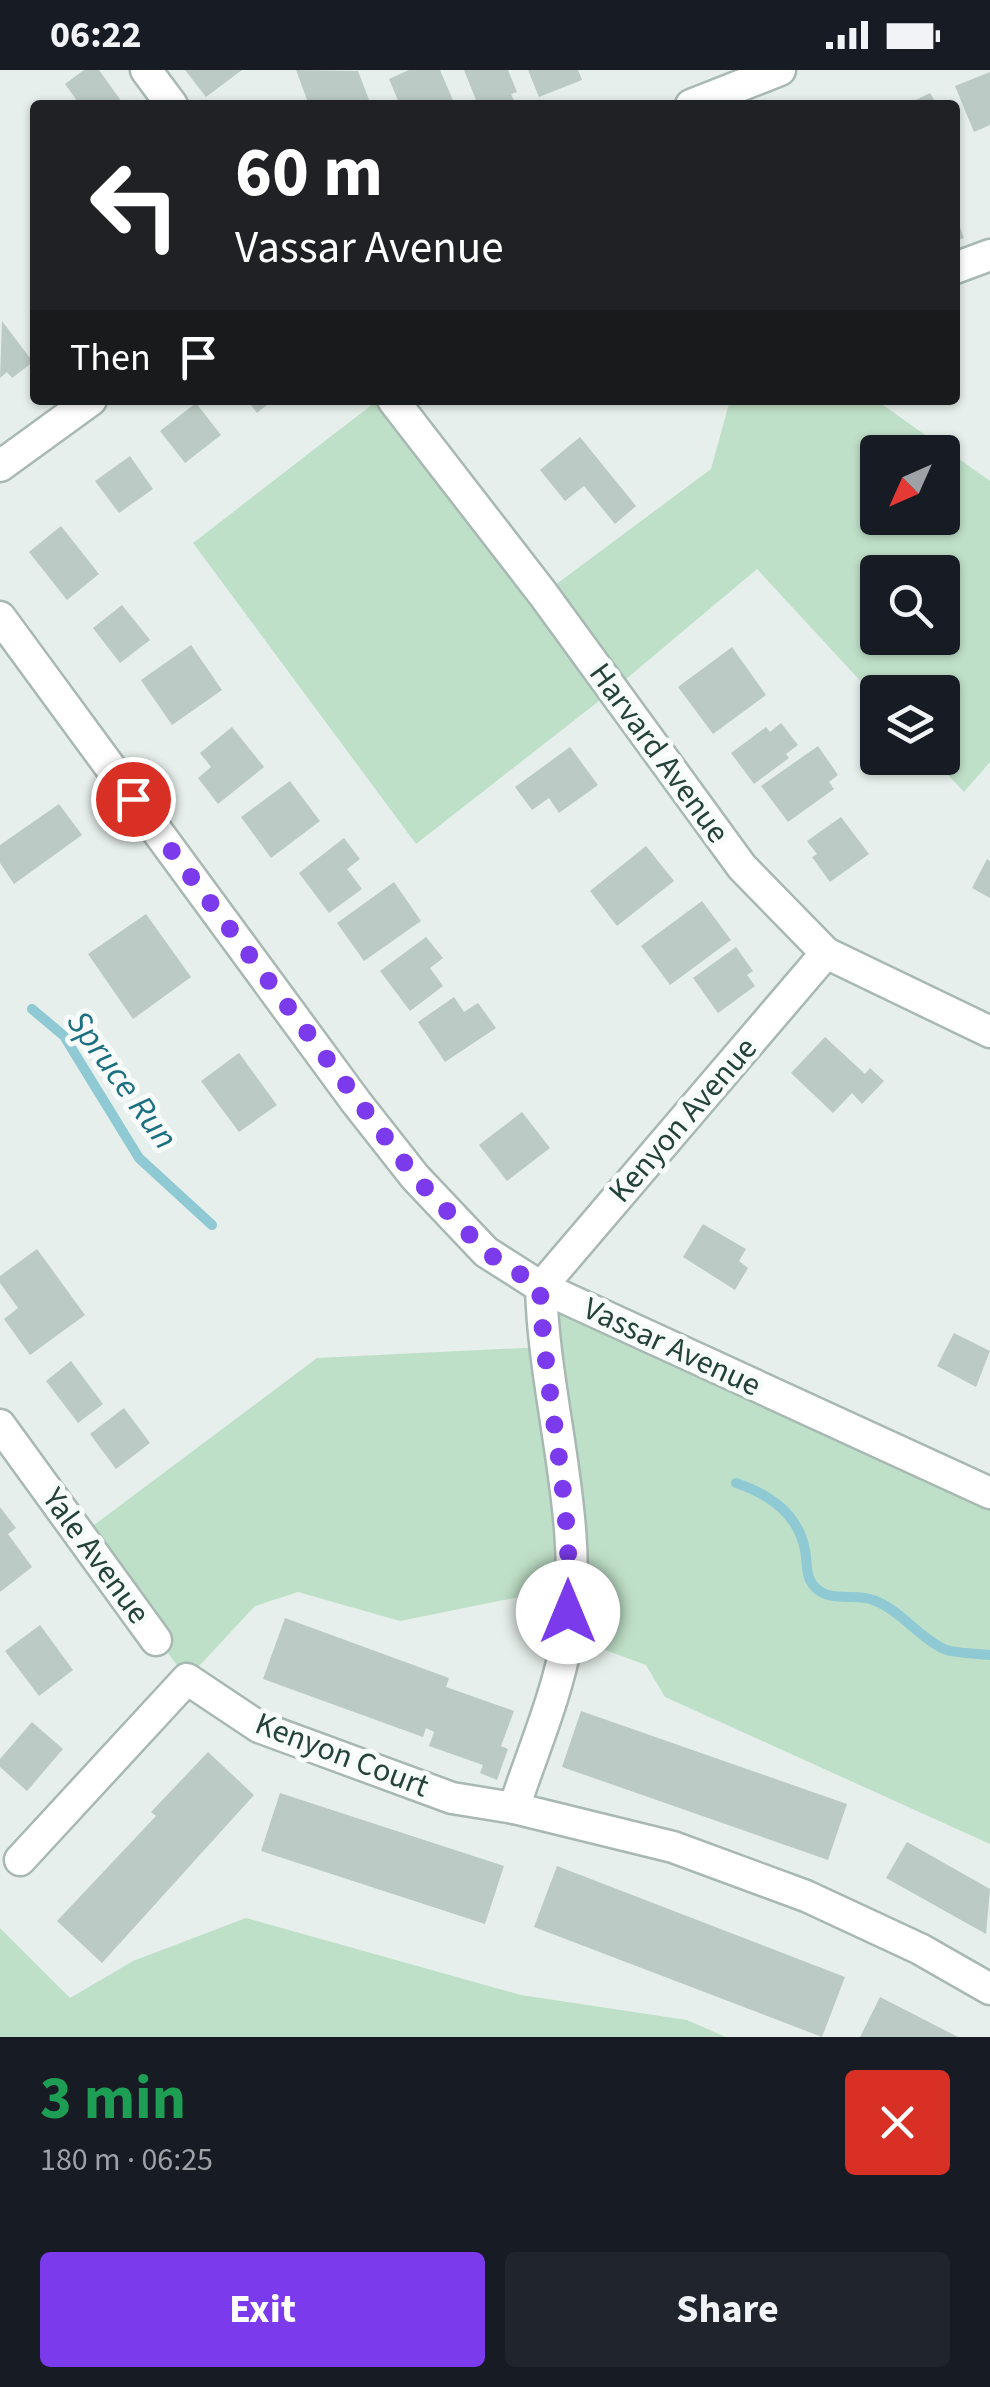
<!DOCTYPE html>
<meta charset="utf-8">
<style>
body{margin:0;font-family:"Source Sans 3",sans-serif;background:#20242c;color:#f1f3f6;height:100vh;display:flex;flex-direction:column;font-size:38px;white-space:nowrap}
*{box-sizing:border-box;margin:0}
p{font-size:32px;color:#9ea1a6}
.icon{flex:none;width:55px;height:55px;fill:none;stroke:currentColor;stroke-width:2;stroke-linecap:round;stroke-linejoin:round}
.map{position:relative;height:1967px;overflow:hidden}
.panel{display:flex;flex-direction:column;background:#171b24;flex:1}
.panel>*{flex:none}
.banner{position:absolute;left:30px;top:30px;width:930px;height:305px;border-radius:10px;box-shadow:0 2px 8px #0004;background:#202124;color:#fff;overflow:hidden}
.needle{width:65px;rotate:225deg}
.buttons{position:absolute;left:860px;top:365px;display:grid;gap:20px}
.buttons a{display:grid;place-items:center;width:100px;height:100px;border-radius:10px;background:#171b24;box-shadow:0 2px 8px #0004;font-size:50px}
.pin{position:absolute;display:grid;place-items:center;width:85px;height:85px;color:#fff;margin:-42px;border:5px solid #fff;border-radius:50%;box-shadow:0 2px 10px #0007}
.me{position:absolute;width:110px;margin:-55px;rotate:0deg;stroke-linejoin:round;filter:drop-shadow(0 0 8px #0008)}
.turn{display:flex;align-items:center;gap:35px;height:210px;padding:0 40px;font-size:45px}
.turn .icon{width:130px;height:130px;stroke-width:2.5}
.turn b{display:block;font-size:70px;line-height:85px}
.then{display:flex;align-items:center;height:95px;padding:0 40px;background:#0003;gap:20px;font-size:38px}
.round{display:grid;place-items:center;flex:none;width:105px;height:105px;border-radius:10px;background:#20242c}
.summary{display:flex;align-items:center;justify-content:space-between;height:170px;padding:0 40px}
h1{font-size:60px;font-weight:700;line-height:75px;color:#1e9e55}
.action{display:flex;gap:20px;margin-top:auto;padding:20px 40px}
.action a{flex:1;height:115px;border-radius:10px;background:#7c3aed;color:#fff;font-size:40px;font-weight:700;line-height:115px;text-align:center}
.action a+a{background:#20242c;color:#f1f3f6}
.status{display:flex;justify-content:space-between;align-items:center;height:70px;padding:0 50px;background:#171b24;direction:ltr}
.status svg{height:28px;fill:currentColor}
.map>svg:first-child{display:block}
.green{fill:#bfe0c8;fill-rule:evenodd}
.lines{fill:none;stroke-linecap:round;stroke-linejoin:round}
.stream{stroke:#8ec9d4;stroke-width:10}
.building{fill:#bbcac4}
.minor-casing{stroke:#a8b8b2;stroke-width:35}
.minor{stroke:#fff;stroke-width:30}
.route{stroke:#7c3aed;stroke-width:18;stroke-dasharray:0 32.4}
.labels{text-anchor:middle;dominant-baseline:central;stroke-width:10;stroke-linejoin:round;paint-order:stroke}
.street-label{font-size:32px;fill:#24423a;stroke:#f7fbf9}
.water-label{font-size:35px;font-style:italic;fill:#1c6f80;stroke:#f7fbf9}
</style>
<div class="status"><b>06:22</b><svg viewBox="0 0 49 12"><path d="M0 12V9h3v3zM5 12V6h3v6zM10 12V3h3v9zM15 12V0h3v12zM26 1h20v11H26zM47 4h2v5h-2z"/></svg></div>
<div class="map">
<svg width="990" height="1967" viewBox="0 0 990 1967">
<rect width="100%" height="100%" fill="#e6efeb"/>
<!-- green -->
<g class="green">
<path d="M378,330H393L543,524L711,399L730,330H876L990,411V692L964,722L932,688H942V622H878L877,629L757,499L613,620L416,774L193,473ZM878,382H942V448H878ZM878,502H942V568H878Z"/>
<polygon points="541,1217 990,1423 990,1774 665,1627 646,1595 567,1566 569,1517 400,1551 298,1522 255,1536 187,1609 82,1464 317,1288 542,1277"/>
<polygon points="246,1848 521,1925 687,1950 726,1967 0,1967 0,1858 70,1928 133,1891"/>
</g>
<g class="lines">
<!-- stream -->
<g class="stream">
<polyline points="32,939 64,966 139,1088 212,1155"/>
<path d="M736,1413C769,1424 798,1443 805,1480C807,1489 806,1502 810,1510C823,1536 854,1522 873,1530C901,1540 918,1567 944,1579C956,1584 976,1583 990,1585"/>
</g>
</g>
<!-- building -->
<g class="building">
<polygon points="84,0 99,0 124,35 80,35 65,14"/>
<polygon points="185,0 242,0 206,27"/>
<polygon points="296,0 358,1 371,35 309,35"/>
<polygon points="409,0 440,0 455,35 400,35 389,9"/>
<polygon points="464,0 508,0 517,22 511,24 516,35 478,35"/>
<polygon points="528,0 578,0 582,10 539,27"/>
<polygon points="990,2 990,55 974,62 955,16"/>
<polygon points="930,23 937,35 906,35"/>
<polygon points="955,144 964,168 955,171"/>
<polygon points="2,251 33,292 12,308 7,302 0,308"/>
<polygon points="247,330 273,330 257,343"/>
<polygon points="196,333 221,365 185,393 160,361"/>
<polygon points="580,367 636,436 615,454 584,416 565,431 540,400"/>
<polygon points="130,386 153,419 119,443 95,411"/>
<polygon points="61,456 99,504 67,530 29,482"/>
<polygon points="122,535 150,570 120,593 93,558"/>
<polygon points="191,575 222,620 172,655 141,610"/>
<polygon points="732,577 766,625 713,664 678,617"/>
<polygon points="781,653 798,675 786,684 789,688 754,714 731,683 766,657 770,662"/>
<polygon points="232,657 264,697 218,734 198,708 211,697 200,683"/>
<polygon points="818,676 838,705 829,712 834,719 788,752 761,716"/>
<polygon points="570,677 598,715 559,743 549,728 532,740 515,717"/>
<polygon points="290,711 320,751 271,788 241,747"/>
<polygon points="59,734 82,765 14,814 0,793 0,775"/>
<polygon points="841,747 869,784 830,812 812,787 817,784 807,771"/>
<polygon points="344,768 360,789 347,799 362,819 329,843 299,803"/>
<polygon points="646,776 674,811 617,856 590,821"/>
<polygon points="987,789 990,791 990,828 972,818"/>
<polygon points="394,812 421,851 364,891 337,853"/>
<polygon points="702,831 731,870 670,915 641,876"/>
<polygon points="146,844 191,907 133,949 88,884"/>
<polygon points="426,867 443,888 430,898 443,916 410,941 380,901"/>
<polygon points="736,877 753,901 747,905 755,916 718,943 693,908"/>
<polygon points="454,927 464,942 478,933 496,958 445,992 418,952"/>
<polygon points="825,967 865,1004 870,998 884,1011 862,1034 852,1023 833,1043 791,1003"/>
<polygon points="239,983 277,1035 239,1062 201,1011"/>
<polygon points="522,1042 550,1078 507,1111 479,1075"/>
<polygon points="703,1154 746,1179 739,1191 748,1198 735,1220 683,1187"/>
<polygon points="37,1179 85,1245 30,1285 4,1249 18,1238 0,1213 0,1206"/>
<polygon points="954,1263 990,1281 976,1317 937,1296"/>
<polygon points="71,1291 103,1334 78,1353 46,1311"/>
<polygon points="124,1338 150,1373 116,1399 90,1364"/>
<polygon points="0,1437 16,1458 8,1464 32,1497 0,1522"/>
<polygon points="285,1548 449,1608 446,1617 514,1641 501,1676 508,1679 497,1710 480,1703 483,1695 429,1676 434,1662 426,1658 423,1667 263,1609"/>
<polygon points="40,1555 73,1600 39,1626 5,1581"/>
<polygon points="581,1641 847,1734 828,1790 562,1697"/>
<polygon points="32,1652 63,1679 27,1721 0,1697 0,1689"/>
<polygon points="208,1682 254,1725 102,1893 57,1851 156,1746 151,1742"/>
<polygon points="280,1723 504,1796 485,1854 261,1781"/>
<polygon points="907,1772 990,1819 986,1864 886,1808"/>
<polygon points="557,1796 845,1907 822,1967 534,1857"/>
<polygon points="880,1927 958,1967 860,1967"/>
</g>
<g class="lines">
<!-- minor casing -->
<g class="minor-casing">
<g id="minor">
<polyline points="146,0 172,35"/>
<polyline points="691,35 780,0"/>
<polyline points="955,198 990,185"/>
<polyline points="393,330 543,524 742,797 826,883 990,962"/>
<polyline points="0,396 91,330"/>
<polyline points="0,547 356,1032 415,1107 486,1182 541,1217 990,1423"/>
<polyline points="0,1355 156,1570"/>
<path d="M514,1738C532,1683 557,1626 567,1569C586,1452 544,1333 541,1217L826,883"/>
<polyline points="20,1790 187,1609 259,1657 452,1728 514,1738 673,1777 806,1826 920,1879 990,1919"/>
</g>
</g>
<!-- minor -->
<use href="#minor" class="minor"/>
</g>
<g class="lines">
<!-- route -->
<path class="route" d="M133,729L415,1107L486,1182L540,1217C544,1326 574,1431 568,1542"/>
</g>
<g class="labels">
<!-- street labels -->
<g class="street-label">
<text transform="translate(659 683) rotate(54)">Harvard Avenue</text>
<text transform="translate(683 1050) rotate(-49)">Kenyon Avenue</text>
<text transform="translate(672 1277) rotate(25)">Vassar Avenue</text>
<text transform="translate(96 1486) rotate(54)">Yale Avenue</text>
<text transform="translate(342 1685) rotate(21)">Kenyon Court</text>
</g>
<!-- water labels -->
<g class="water-label">
<text transform="translate(122 1010) rotate(54)">Spruce Run</text>
</g>
</g>
</svg>
<div class="buttons">
<a><svg class="needle" viewBox="-14 -14 28 28"><path d="M0-13l5 13h-10z" fill="#e53935"/><path d="M0 13l5-13h-10z" fill="#9ea1a6"/></svg></a>
<a><svg class="icon" aria-label="search" viewBox="0 0 24 24"><circle cx="10" cy="10" r="6"/><path d="M15 15l6 6"/></svg></a>
<a><svg class="icon" aria-label="layers" viewBox="0 0 24 24"><path d="M12 4l9 5-9 5-9-5zM3 14l9 5 9-5"/></svg></a>
</div>
<div class="pin" style="left:133px;top:729px;background:#d93025"><svg class="icon" aria-label="arrive" viewBox="0 0 24 24"><path d="M6 21V4h12l-3 4 3 4H6"/></svg></div>
<svg class="me" style="left:568px;top:1542px" viewBox="-20 -20 40 40"><circle r="19" fill="#fff"/><path d="M0-13L10 11 0 6-10 11z" fill="#7c3aed"/></svg>
<div class="banner">
<div class="turn"><svg class="icon" aria-label="left" viewBox="0 0 24 24"><path d="M17 20v-9H6M10 6l-5 5 5 5"/></svg><div><b>60 m</b>Vassar Avenue</div></div>
<div class="then">Then<svg class="icon" aria-label="arrive" viewBox="0 0 24 24"><path d="M6 21V4h12l-3 4 3 4H6"/></svg></div>
</div>
</div>
<section class="panel">
<div class="summary"><div><h1>3 min</h1><p>180 m · 06:25</p></div><a class="round" style="background:#d93025;color:#fff"><svg class="icon" aria-label="close" viewBox="0 0 24 24"><path d="M6 6l12 12M18 6L6 18"/></svg></a></div>
<div class="action"><a>Exit</a><a>Share</a></div>
</section>
